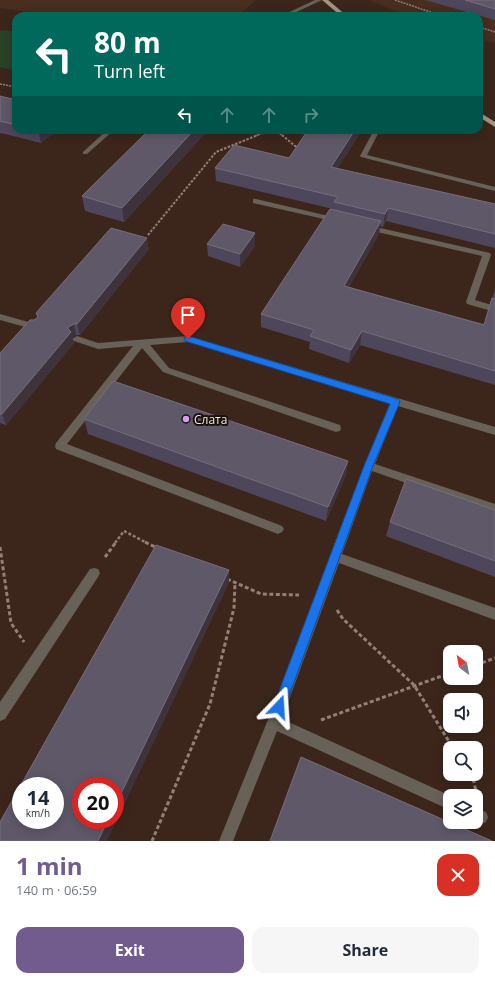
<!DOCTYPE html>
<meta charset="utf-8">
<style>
body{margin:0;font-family:"Open Sans",sans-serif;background:#f6f6f7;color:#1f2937;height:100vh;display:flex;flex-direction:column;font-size:15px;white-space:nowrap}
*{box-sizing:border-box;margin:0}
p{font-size:13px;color:#747a83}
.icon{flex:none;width:22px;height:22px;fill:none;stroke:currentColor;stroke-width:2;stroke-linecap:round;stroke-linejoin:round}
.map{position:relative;height:841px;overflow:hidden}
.drawer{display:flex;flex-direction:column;background:#fff;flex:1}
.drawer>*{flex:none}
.top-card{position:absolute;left:12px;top:12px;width:471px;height:122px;border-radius:12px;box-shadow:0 2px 10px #0003;background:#00695c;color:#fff;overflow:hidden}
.needle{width:26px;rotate:328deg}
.buttons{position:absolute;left:443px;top:645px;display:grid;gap:8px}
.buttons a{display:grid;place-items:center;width:40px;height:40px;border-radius:8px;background:#fff;box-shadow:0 2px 10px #0003;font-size:20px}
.speed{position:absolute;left:12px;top:777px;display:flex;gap:8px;font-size:20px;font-weight:700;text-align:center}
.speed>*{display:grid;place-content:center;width:52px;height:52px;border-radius:50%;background:#fff;box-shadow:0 2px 10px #0003;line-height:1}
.speed small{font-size:10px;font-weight:400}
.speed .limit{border:6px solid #d22;background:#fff;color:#111}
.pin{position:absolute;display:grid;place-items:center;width:34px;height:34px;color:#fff;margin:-41px -17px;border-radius:50% 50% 50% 0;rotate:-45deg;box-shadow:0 0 4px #0007}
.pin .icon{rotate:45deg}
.me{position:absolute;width:44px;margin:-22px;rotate:20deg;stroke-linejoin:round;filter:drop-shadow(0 0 3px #0008)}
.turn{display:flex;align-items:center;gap:14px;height:84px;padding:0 16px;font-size:18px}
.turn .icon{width:52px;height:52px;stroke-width:2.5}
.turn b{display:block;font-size:28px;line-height:34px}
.lanes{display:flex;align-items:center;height:38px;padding:0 16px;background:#0003;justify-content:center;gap:20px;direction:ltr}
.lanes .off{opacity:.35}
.round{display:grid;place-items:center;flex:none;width:42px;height:42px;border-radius:12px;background:#f6f6f7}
.overview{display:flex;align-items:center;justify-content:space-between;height:68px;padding:0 16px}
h1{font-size:24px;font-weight:700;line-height:30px;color:#725c8e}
.button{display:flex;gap:8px;margin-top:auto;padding:8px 16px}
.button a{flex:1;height:46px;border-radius:12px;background:#725c8e;color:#fff;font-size:16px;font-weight:700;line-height:46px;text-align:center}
.button a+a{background:#f6f6f7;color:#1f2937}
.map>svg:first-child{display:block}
.built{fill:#492d1e}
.green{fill:#294127}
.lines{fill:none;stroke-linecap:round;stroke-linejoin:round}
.path-far3{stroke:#927f76;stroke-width:1.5;stroke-dasharray:2 1;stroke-linecap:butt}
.path-far2{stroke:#927f76;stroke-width:2;stroke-dasharray:2.5 1.5;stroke-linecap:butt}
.path-far1{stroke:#927f76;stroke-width:2.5;stroke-dasharray:3 2;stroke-linecap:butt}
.path{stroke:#927f76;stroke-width:3;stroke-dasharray:4 2.5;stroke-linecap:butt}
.minor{fill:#676157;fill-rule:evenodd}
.major{fill:#a29481;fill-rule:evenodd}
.wall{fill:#4e475b}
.shaded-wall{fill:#3f333b}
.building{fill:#5f5869;stroke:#776e7b;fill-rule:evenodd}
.route{fill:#1a73e8;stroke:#114b97}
.poi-dot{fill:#d79bf9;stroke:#1c120d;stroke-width:1.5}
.labels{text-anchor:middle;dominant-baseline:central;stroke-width:4;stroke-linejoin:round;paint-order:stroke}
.poi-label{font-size:12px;fill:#f4e5dd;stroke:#1c120d;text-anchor:start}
</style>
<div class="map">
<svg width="495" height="841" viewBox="0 0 495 841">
<rect width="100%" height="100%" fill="#3c261b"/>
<!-- built -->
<g class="built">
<polygon points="0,0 256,0 238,16 54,16 0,8"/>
<polygon points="369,0 495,0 495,43 479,39 479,16 407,16"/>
</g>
<!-- green -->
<polygon class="green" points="6,30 16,32 16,71 0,67 0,31"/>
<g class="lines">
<!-- path-far3 -->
<g class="path-far3">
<polyline points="395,0 442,16"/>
<polyline points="479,27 495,32"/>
<polyline points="0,84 16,87"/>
<polyline points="275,130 283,136"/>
<polyline points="255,136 271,130"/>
</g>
<!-- path-far2 -->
<g class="path-far2">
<polyline points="282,135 295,146 299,147"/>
<polyline points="148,235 216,152 258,135"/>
</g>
<!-- path-far1 -->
<polyline class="path-far1" points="115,543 124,531 147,543"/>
<!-- path -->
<g class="path">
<polyline points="145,542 157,548"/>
<polyline points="0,547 11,623 24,642"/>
<polyline points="105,557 116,542"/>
<polyline points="227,579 261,594 299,595"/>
<polyline points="337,610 343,619 414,685 453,748"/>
<polyline points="476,665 495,658"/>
<polyline points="321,720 450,673"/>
<polyline points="469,774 474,782 477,796"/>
<polyline points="152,841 210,704 234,608 235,583"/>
</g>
<!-- minor -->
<g class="minor">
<polygon points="315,0 322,0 288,16 281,16"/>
<polygon points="107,130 114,130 87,154 83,154 83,152"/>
<polygon points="374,130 380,130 367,155 495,187 495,191 361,157 360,156"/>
<polygon points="253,199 256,199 337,218 341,220 337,222 253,203"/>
<polygon points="364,225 367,225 490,253 491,255 475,300 495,306 495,312 467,304 466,302 482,256 364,229"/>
<polygon points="0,314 39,325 40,327 36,330 0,320"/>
<polygon points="77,336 98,343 188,336 495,427 495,435 398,406 375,464 495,504 495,514 372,471 342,554 495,608 495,620 339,563 282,719 451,796 450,810 277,731 233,841 219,841 267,722 364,466 390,403 188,342 150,345 169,368 340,425 341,428 340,431 336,432 163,372 142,348 67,444 282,526 284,529 282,532 278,534 56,449 55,446 56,443 133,346 98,349 74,341 72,339"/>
<polygon points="94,568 98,569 100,573 98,577 5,719 0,721 0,702 90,569"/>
<polygon points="476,808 486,812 488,817 486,822 481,824 475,822"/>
</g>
<!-- major -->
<g class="major">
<polygon points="322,0 328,0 347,16 341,16"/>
<polygon points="479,112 495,122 495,127 479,117"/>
</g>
</g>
<!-- wall -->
<g class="wall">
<polygon points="425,0 495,0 495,20"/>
<polygon points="0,96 16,100 16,130 57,130 41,143 1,133 0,134"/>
<polygon points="149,130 208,130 124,222 85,211 82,196"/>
<polygon points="308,130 362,130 337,169 495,204 495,248 386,221 383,227 380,226 379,234 349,287 484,324 495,289 495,385 360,345 349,363 309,349 310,342 261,327 261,314 333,209 216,181 215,168 289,158"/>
<polygon points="255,233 255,246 240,267 208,256 207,244"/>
<polygon points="149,249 80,335 76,335 72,337 74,343 6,425 0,423 0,353 34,320"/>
<polygon points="84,419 348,461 346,475 326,521 88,434"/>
<polygon points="495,510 495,577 386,536 390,522"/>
</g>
<!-- shaded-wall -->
<g class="shaded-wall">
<polygon points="39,130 57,130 41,143 38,131"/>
<polygon points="194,130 208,130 124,222 122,208"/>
<polygon points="355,130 362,130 330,180 331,167"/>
<polygon points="388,208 386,221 383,227 385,214"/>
<polygon points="381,221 379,234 342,299 344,286"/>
<polygon points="255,233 255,246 240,267 240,254"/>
<polygon points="147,238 149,249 80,335 77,324"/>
<polygon points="74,324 76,335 72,337 74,343 6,425 2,414 68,329 68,327"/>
<polygon points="362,331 360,345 349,363 351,350"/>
<polygon points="348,461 346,475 326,521 328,507"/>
<polygon points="229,570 229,583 107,841 98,841 108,820 115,820 115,806"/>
</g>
<!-- building -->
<g class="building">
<polygon points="465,0 495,0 495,9"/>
<polygon points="0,96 16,100 16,125 0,121"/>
<polygon points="149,130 194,130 122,208 82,196"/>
<polygon points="308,130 355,130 331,167 495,204 495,234 388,208 385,214 334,202 338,197 215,168 234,145 289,158"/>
<polygon points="330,209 381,221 344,286 484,325 492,298 495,299 495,371 362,331 351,350 310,336 314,330 261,314"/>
<polygon points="223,224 255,233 240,254 207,244"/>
<polygon points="111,228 147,238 77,324 74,324 68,327 68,329 71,332 2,414 0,414 0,353 30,320 34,320 38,317 36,313"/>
<polygon points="113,381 348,461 328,507 84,419"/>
<polygon points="406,479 495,510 495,561 390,522"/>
<path d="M156,545L229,570L115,806V786H81V820H108L98,841H0V822ZM21,786H55V820H21Z"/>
<polygon points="301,757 492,841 270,841"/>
</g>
<!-- route -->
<polygon class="route" points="188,336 398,399 400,402 373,466 285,707 283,711 279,713 275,711 273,707 364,466 390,404 185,341 184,339 185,337"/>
<!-- markers -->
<circle class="poi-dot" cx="186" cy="419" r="4"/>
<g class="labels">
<!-- poi labels -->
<g class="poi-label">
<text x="194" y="419">Слата</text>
</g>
</g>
</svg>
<div class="buttons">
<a><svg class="needle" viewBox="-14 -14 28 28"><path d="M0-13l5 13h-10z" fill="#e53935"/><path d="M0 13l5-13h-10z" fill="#747a83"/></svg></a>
<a><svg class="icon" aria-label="sound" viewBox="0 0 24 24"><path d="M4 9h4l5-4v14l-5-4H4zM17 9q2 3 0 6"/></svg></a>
<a><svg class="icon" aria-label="search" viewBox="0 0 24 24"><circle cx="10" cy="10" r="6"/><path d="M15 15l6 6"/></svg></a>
<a><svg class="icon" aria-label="layers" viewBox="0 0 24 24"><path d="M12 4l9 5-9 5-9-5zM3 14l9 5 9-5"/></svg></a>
</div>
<div class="speed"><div>14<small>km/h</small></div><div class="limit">20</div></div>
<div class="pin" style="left:188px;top:339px;background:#d93025"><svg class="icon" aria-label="arrive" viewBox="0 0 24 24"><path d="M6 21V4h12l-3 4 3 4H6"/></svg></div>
<svg class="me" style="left:279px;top:707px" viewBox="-20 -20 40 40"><path d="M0-17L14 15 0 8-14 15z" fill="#1a73e8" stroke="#fff" stroke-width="4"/></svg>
<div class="top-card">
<div class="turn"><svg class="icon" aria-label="left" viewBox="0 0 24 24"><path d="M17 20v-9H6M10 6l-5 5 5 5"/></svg><div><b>80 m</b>Turn left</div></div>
<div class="lanes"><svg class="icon" aria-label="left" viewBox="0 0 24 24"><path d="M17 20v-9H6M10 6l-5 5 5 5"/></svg><svg class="icon off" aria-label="ahead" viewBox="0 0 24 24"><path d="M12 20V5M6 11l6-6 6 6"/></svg><svg class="icon off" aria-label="ahead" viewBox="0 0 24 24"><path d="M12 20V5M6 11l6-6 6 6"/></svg><svg class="icon off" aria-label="right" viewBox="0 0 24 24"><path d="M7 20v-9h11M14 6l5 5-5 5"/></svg></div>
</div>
</div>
<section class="drawer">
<div class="overview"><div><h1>1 min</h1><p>140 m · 06:59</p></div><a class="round" style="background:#d93025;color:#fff"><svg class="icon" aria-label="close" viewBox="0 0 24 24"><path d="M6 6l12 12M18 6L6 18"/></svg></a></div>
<div class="button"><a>Exit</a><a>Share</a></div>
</section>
